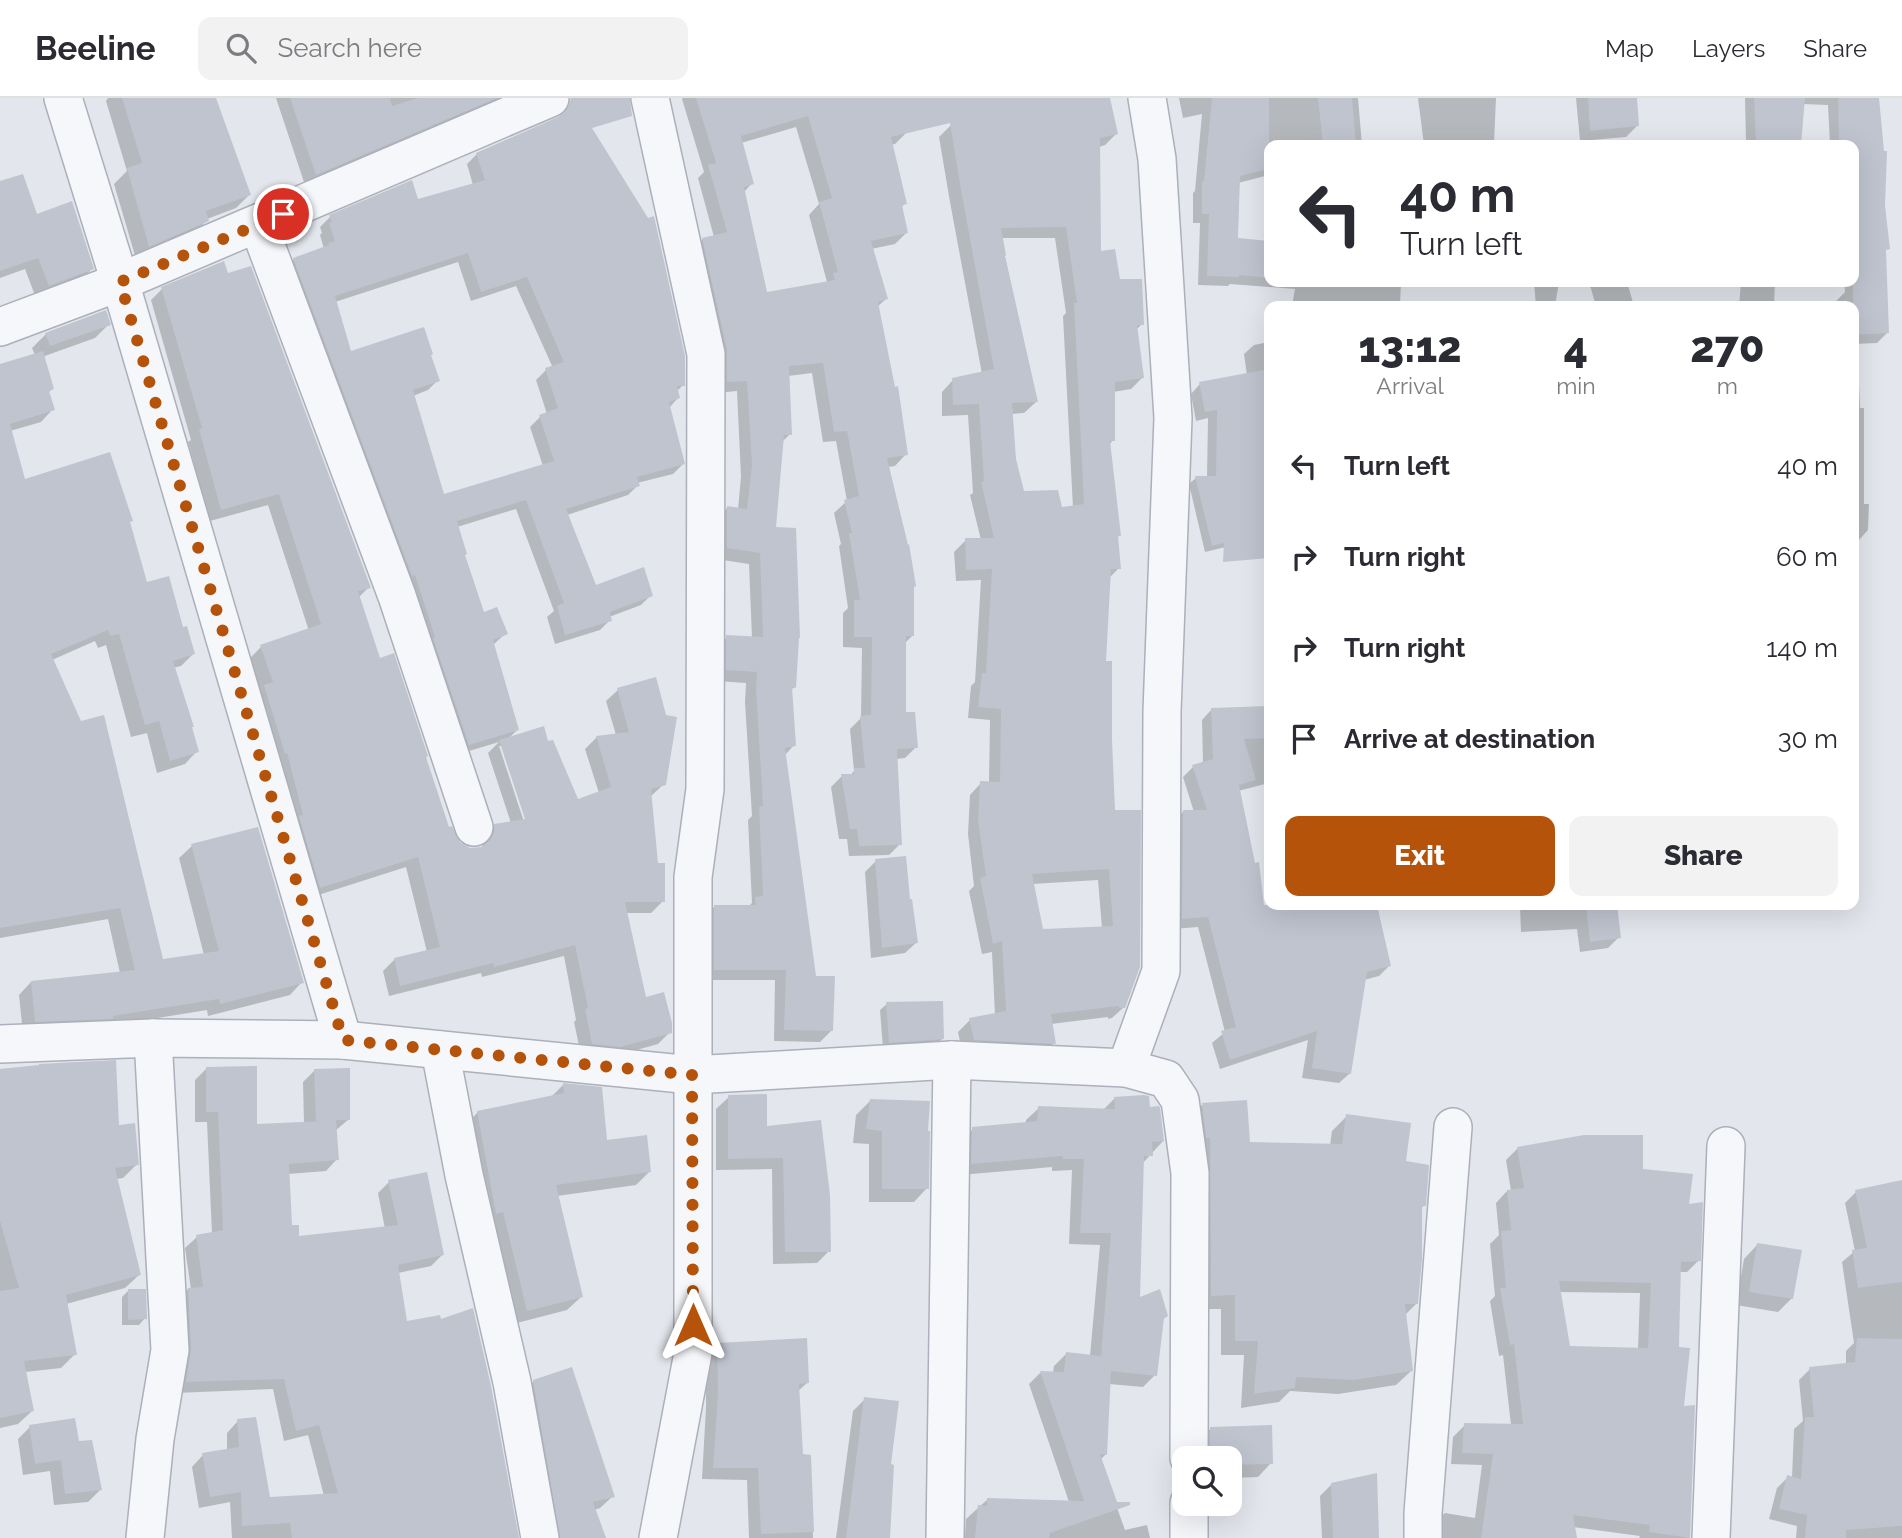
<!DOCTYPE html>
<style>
body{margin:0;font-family:Raleway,sans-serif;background:#f2f2f3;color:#2b2b33;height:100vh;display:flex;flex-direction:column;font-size:26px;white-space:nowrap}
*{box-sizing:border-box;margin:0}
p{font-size:23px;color:#7c7c81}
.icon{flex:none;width:38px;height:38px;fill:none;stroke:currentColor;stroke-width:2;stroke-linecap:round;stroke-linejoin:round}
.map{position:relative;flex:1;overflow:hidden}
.drawer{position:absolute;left:1264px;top:203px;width:595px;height:609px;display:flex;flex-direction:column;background:#fff;border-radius:14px;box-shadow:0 7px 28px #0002}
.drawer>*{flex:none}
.hud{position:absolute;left:1264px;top:42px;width:595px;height:147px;border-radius:14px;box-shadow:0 7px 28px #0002;background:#fff;color:#2b2b33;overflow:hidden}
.controls{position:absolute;left:1172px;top:1348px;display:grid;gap:14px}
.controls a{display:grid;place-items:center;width:70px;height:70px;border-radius:14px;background:#fff;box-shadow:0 7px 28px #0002;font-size:35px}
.pin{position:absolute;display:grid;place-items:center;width:60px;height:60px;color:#fff;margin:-30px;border:4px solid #fff;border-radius:50%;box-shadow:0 2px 7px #0007}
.me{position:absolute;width:77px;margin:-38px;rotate:0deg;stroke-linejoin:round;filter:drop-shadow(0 0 5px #0008)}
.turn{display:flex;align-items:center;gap:24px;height:147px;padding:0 21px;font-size:32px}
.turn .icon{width:91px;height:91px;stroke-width:2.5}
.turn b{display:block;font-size:49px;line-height:60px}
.eta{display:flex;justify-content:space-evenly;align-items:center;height:119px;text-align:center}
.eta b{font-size:42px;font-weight:800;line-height:49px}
.action{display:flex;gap:14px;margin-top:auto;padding:14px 21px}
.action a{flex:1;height:80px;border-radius:14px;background:#b45309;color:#fff;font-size:28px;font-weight:800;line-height:80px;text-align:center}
.action a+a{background:#f2f2f3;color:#2b2b33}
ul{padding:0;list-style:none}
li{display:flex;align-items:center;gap:21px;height:91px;padding:0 21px}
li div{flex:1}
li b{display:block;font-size:26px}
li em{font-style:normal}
header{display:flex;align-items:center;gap:42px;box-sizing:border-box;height:98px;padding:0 35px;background:#fff;border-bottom:2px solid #e1e1e2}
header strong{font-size:33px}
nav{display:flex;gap:38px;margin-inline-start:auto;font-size:24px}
.search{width:490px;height:63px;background:#f2f2f3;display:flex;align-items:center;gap:18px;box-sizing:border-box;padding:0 24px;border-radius:14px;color:#7c7c81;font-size:26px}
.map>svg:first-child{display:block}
.shadow{fill:#0003;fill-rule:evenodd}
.building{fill:#bfc4cf;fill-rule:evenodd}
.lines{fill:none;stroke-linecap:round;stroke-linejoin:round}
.minor-casing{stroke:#abb0ba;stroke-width:40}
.minor{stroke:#f6f7fa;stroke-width:37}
.route{stroke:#b45309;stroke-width:12;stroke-dasharray:0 21.6}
</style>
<header>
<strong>Beeline</strong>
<div class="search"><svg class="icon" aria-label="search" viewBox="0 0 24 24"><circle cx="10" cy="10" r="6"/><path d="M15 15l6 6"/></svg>Search here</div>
<nav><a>Map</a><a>Layers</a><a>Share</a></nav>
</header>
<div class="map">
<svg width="1902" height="1440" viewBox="0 0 1902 1440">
<rect width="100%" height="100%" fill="#e3e6ec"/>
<!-- shadow -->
<g class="shadow">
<polygon points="108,0 214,0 249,97 236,110 207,121 207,122 194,136 136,161 114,86 127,73 106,3"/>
<polygon points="276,0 508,0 305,87"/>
<path d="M683,0H897L906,35L895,46L891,47L905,105L901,110L906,135L895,146L871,151L886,201L877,209L906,356L895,368L888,369L912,490V538L904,546V616L916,649L905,660L896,661L900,746L889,757L849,758L847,741H839L831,689L842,678H850L854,673L850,631L861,620L862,550L843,549V515L848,510L839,448L841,446L834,415L847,403L836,343L823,344L812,275L788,278L790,336L782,344L775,430L794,589L790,593L794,647L785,657L815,879L832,932L820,944L774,943L775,882H703V820L715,808H749L752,805L748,722L752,718L745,604L746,585L716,583V550L727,539L752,540L749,466L716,461V421L727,410L738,411L741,379L737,293L716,295L692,153L703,141L714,139L698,80L704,74L682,1ZM796,29L819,106L809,117L827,184L765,196L744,94L752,85L741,45Z"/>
<path d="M960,0H1108L1116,36L1105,47L1099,49V155L1119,183L1142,226L1136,232L1142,280L1131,291L1113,294V342L1109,347L1119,438L1116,440L1119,470L1109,480L1104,565L1110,642L1124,909L1112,920L1108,921V919L1051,926L1054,945L1043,957L962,953L958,934L970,922L995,917L992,854L982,856L969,793L974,788L968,736L970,697L981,685H989L990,622L968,620L971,588L975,584L981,482L956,483L954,454L966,442H981L970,397L973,395L968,317L942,318V294L953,282L982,276L950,104L939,39L951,27ZM1001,140H1055L1066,215L1063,218L1073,410L1060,411L1023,395L1014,362L1011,316L1024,315L1036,304ZM1098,782L1102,830L1041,832L1032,786Z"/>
<polygon points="1179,0 1358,0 1362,47 1269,47 1269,77 1238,85 1236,141 1269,144 1269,184 1401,184 1400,208 1292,208 1295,191 1230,186 1228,188 1198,187 1200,125 1193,125 1193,95 1195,93 1202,16 1183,20"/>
<polygon points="1418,0 1496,0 1494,45 1491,47 1424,47"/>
<polygon points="1576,0 1635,0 1637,28 1626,39 1580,43"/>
<polygon points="1745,0 1877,0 1888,150 1884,154 1887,235 1877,245 1853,246 1853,208 1835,208 1835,204 1845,194 1844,184 1853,184 1853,47 1830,47 1828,7 1803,6 1799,47 1737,47 1741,43 1746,43"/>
<path d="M569,8L683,287L676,294L678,300L669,310L683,366L673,376L637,385L638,387L628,397L567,417L595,489L651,497L641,507L609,519L610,522L600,532L555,546L547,519L554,513L516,411L457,429L464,457L483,517L506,535L493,547L517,632L508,641L547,645L577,703L599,695L585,651L597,639L616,637L606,603L618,592L664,686L650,699L656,767L663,803L651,815H626L644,901L670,934L658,946L608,960L581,957L574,924L576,922L564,858L482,879L481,875L389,898L383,873L395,861L427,854L406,769L309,800L253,600L261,593L249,561L261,549L309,533L268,407L210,423L188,344L191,342L151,202L162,191L369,489L358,500L379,563L424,659L448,731L458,746L470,751L482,750L483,740L495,728L511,725L488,655L499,644L459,656L284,171L294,161L324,151L320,137L322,135L320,129L330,119L417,103L473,87L467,66L477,56L558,21ZM458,164L471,203L516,188L553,270L546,272L536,282L547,316L540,319L530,329L543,368L443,398L413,298L428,292L438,282L429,257L350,255L335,204ZM499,648H503L529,729L526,730Z"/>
<polygon points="0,85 92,171 79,183 36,200 25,171 0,180"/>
<polygon points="1534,184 1559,184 1555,208 1536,208"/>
<polygon points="1585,184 1627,184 1634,208 1596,208 1589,184 1585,186"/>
<polygon points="1741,184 1775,184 1774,208 1739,208"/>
<polygon points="109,226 95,240 42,259 52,291 48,295 53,311 41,324 10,333 24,383 129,425 146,486 182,532 193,556 181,568 173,570 197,653 185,666 157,675 147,635 131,639 106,547 98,550 95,543 52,562 161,863 204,857 179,760 192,748 302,884 290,897 208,918 207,912 102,929 23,935 19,897 31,884 120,875 108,821 0,840 0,268 35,257 32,250 46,236"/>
<polygon points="1269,244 1269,374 1234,447 1205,454 1189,386 1196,380 1207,380 1208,320 1196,323 1191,296 1200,286 1247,277 1244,256 1254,247"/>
<polygon points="1853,262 1858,262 1860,310 1864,310 1864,406 1869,406 1868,432 1858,443 1853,442"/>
<polygon points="1269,610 1269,685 1238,693 1264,816 1300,807 1376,807 1389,868 1379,878 1364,882 1350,975 1339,985 1302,980 1308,942 1220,971 1212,945 1225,934 1198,829 1173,831 1173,724 1183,714 1194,714 1183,679 1193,669 1203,666 1202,622 1212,611"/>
<polygon points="876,763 908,803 917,844 905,855 871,860 865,774"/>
<polygon points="1475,807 1615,807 1619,839 1608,850 1580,854 1577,831 1521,834 1520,809 1475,811"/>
<polygon points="1753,807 1770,807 1753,810"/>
<polygon points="887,906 942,941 936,947 883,950 880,912"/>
<polygon points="206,971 255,1028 304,1025 303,984 315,972 349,1021 335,1033 337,1061 326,1073 288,1076 291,1129 297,1140 385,1131 378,1095 389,1084 442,1157 431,1168 398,1175 406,1225 514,1440 232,1440 230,1404 199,1410 192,1369 203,1357 227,1352 227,1335 238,1323 269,1400 324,1398 308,1337 284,1343 273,1291 175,1295 177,1203 188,1191 191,1191 185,1150 197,1139 212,1136 207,1024 195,1024 195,982"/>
<polygon points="0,972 118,1029 137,1066 123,1080 116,1081 139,1177 125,1190 66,1206 75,1256 61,1270 25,1274 32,1313 18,1326 0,1330"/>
<polygon points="563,987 606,1044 650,1073 636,1087 557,1098 581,1199 567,1212 513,1226 465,1028 478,1014 550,1000"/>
<polygon points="729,999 766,1030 820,1024 829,1153 817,1165 773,1166 772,1071 716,1072 716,1011"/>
<polygon points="1115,1000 1148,1011 1163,1043 1142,1066 1138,1201 1167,1218 1162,1222 1155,1277 1143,1289 1109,1286 1106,1356 1100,1362 1125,1432 1147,1427 1150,1440 965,1440 966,1421 988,1401 1069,1404 1029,1286 1040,1275 1053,1275 1054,1268 1066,1256 1090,1258 1100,1147 1069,1146 1072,1072 1052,1073 1052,1069 960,1077 961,1043 973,1031 1026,1026 1026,1022 1039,1010 1103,1012"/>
<polygon points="870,1003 926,1035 927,1090 914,1104 869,1104 869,1046 853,1045 856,1017"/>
<polygon points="1202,1007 1248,1046 1330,1048 1332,1033 1347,1018 1404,1065 1424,1107 1420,1112 1417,1205 1405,1217 1411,1273 1396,1287 1338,1296 1290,1293 1279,1304 1241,1310 1244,1257 1221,1257 1221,1211 1197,1211 1188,1021"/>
<path d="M1518,1050L1641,1072L1687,1107L1699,1162L1687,1174H1679L1677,1251L1683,1310L1693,1309L1689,1440H1639L1640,1438L1573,1429L1575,1440H1433V1426L1445,1415L1475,1420L1482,1367L1451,1366L1453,1339L1465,1327H1511L1503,1257L1499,1258L1490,1203L1495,1198L1490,1146L1499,1137L1496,1105L1507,1093H1511L1506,1062ZM1559,1194L1640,1195L1638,1251L1569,1250Z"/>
<polygon points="1856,1094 1902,1105 1902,1440 1796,1440 1797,1428 1769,1421 1777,1390 1788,1379 1792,1380 1794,1331 1803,1323 1799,1282 1810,1271 1846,1267 1846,1253 1854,1245 1842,1164 1855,1153 1845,1105"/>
<polygon points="1757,1147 1792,1200 1778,1214 1736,1207 1744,1161"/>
<polygon points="128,1193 145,1220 139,1227 122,1227 122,1199"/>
<polygon points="718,1247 807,1285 798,1293 802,1358 810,1358 813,1440 749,1440 747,1382 702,1381 706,1309 706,1259"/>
<polygon points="534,1283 613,1398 600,1410 594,1412 604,1440 558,1440 522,1296"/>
<polygon points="865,1301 889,1368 889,1440 836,1440 853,1313"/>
<polygon points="30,1329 77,1345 100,1392 88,1404 54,1407 50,1373 23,1377 18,1341"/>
<polygon points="1211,1330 1271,1365 1258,1379 1230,1380 1230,1360 1197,1360 1197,1344"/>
<polygon points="1332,1386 1378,1440 1322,1440 1320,1398"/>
</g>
<!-- building -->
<g class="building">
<polygon points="122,0 216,0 251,97 206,113 209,123 149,149 127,70 142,65"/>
<polygon points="290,0 390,0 392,8 418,0 497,0 316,77"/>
<path d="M571,0H630L632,18L592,30L648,120L654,118L685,258V288H677L680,300L669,304L685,366L637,379L640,388L566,411L596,487L644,469L653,498L610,514L612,523L565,537L557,508L564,505L526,402L457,423L467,456L465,457L484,514L497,509L508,536L493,542L519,632L469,647L433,540L435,539L415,477L412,478L293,160L329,147L328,145L335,143L329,125L332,124L329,117L412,82L418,101L485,82L476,55L558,19L567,12ZM468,155L481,194L527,179L564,264L545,270L558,310L539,317L554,363L444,396L413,292L440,283L431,257L433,256L424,229L351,253L335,198Z"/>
<path d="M696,0H1110L1118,36L1100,40L1101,153L1115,151L1120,181H1142L1144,227H1137L1144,280L1115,284V343H1110L1121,438H1118L1121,471H1111L1106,563H1112V642L1115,712H1141L1140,869L1125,910H1119V908L1051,916L1056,946L974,942L969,920L1006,913L1002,843L993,846L980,780L986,778L978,723L980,683L1000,684L1001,611L978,609L982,575H986L992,471L966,472L965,440H994L981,384L984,383L979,306L953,307L952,280L994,271L961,92L950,25L891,39L907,106L902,107L908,135L871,143L888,201L878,204L895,289L898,288L908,357L887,360L908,447L909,446L916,488L914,489V538H906V614H915L918,650L897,651L902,747L859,748L857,731H850L841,676H854V670H865L860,618L871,617L872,539H854V502H860L849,435H852L844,402L859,398L847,333L834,334L823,265L789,268L792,337H784L776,429L796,430L800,540H799L796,590L792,589L796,648L785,650L816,878H835L833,933L784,932L786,872H714V807H756L755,799L763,798L759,709L763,708L756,591L757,574L726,572V537L763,539L760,455L727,450V408L747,411L752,367L747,283L727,284V252L702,140L727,134L708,67L716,65ZM808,18L832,100L819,104L838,174L833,175L835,182L767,194L744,89L754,86L741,38ZM1066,129L1077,205H1074L1084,406L1062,409L1058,392L1024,393L1016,361L1012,305L1038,304L1005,158L1006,157L1001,130ZM1109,771L1113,828L1043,831L1032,776Z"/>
<polygon points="1212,0 1269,0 1269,71 1240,78 1238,140 1269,143 1269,180 1239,177 1239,179 1207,178 1209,116 1202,116 1202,83 1204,83"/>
<polygon points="1318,0 1352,0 1356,47 1323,47"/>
<polygon points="1588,0 1637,0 1639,28 1590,33"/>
<polygon points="1754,0 1805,0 1801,47 1756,47"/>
<polygon points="1838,0 1879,0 1884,53 1887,53 1885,108 1890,151 1886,152 1889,235 1853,237 1853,47 1839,47"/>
<polygon points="23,76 37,116 72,103 94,171 49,188 38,160 0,173 0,83"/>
<polygon points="224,163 228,175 251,168 371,490 358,493 380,560 394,555 428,658 426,659 449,729 452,728 460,744 470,750 481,749 490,742 494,734 494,726 525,721 499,642 544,628 548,643 553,642 578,701 611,689 596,638 629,634 617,590 656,579 666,617 677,619 666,687 651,691 658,765 665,765 665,804 625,804 646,899 664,894 672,925 672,935 620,949 592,946 585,911 588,910 575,847 494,869 493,865 400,888 394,860 440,849 418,759 320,790 299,718 303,717 287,655 285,656 264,587 273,584 260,547 321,526 279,396 221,412 199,331 202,330 161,189"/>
<polygon points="106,212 111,227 50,248 45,235"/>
<polygon points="43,253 54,291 49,293 55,312 10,326 25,381 110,354 133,423 130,424 147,484 169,478 183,529 187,528 195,556 173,563 194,629 192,629 199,654 170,663 159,623 145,627 119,536 110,538 108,532 51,556 81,623 104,617 163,861 219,853 191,746 258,729 304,885 220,906 219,901 113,918 113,921 35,924 31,883 135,872 120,810 0,830 0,266"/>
<polygon points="1269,271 1269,460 1223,464 1224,445 1212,448 1195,378 1216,378 1217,312 1205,314 1199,284"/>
<polygon points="1269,608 1269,640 1244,641 1256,682 1239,687 1255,765 1259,764 1264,807 1377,807 1391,868 1367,874 1351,976 1312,970 1317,933 1230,962 1221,933 1236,929 1208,819 1182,821 1183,712 1207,712 1192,667 1213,661 1211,610"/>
<polygon points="906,758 910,801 912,801 918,845 882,850 875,761"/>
<polygon points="1586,807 1617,807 1621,840 1590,844"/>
<polygon points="943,903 944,941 889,945 886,904"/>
<polygon points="116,962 119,1027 135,1025 139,1067 115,1070 141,1177 66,1197 77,1257 24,1263 34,1313 0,1320 0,1193 19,1190 0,1123 0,971 39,967 39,966"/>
<polygon points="257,968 257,1026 324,1023 316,1023 314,971 350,970 350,1022 336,1022 339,1062 289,1066 292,1127 299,1127 299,1138 398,1127 388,1082 427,1074 444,1157 398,1167 407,1223 440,1217 441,1221 473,1210 491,1288 519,1440 292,1440 290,1425 242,1428 241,1394 210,1399 202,1355 239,1349 237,1321 256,1319 270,1399 338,1395 319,1327 296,1333 284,1281 186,1284 191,1251 188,1190 203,1189 196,1137 223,1132 218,1014 206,1014 206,969"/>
<polygon points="563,985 602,989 607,1042 647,1037 651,1074 556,1087 583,1199 527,1213 503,1114 496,1116 477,1013 564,995"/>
<polygon points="767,996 767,1028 821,1022 830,1097 831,1154 785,1154 783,1060 728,1061 728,997"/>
<polygon points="1144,997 1149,998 1150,1009 1159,1008 1160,1010 1164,1043 1152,1044 1153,1058 1144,1058 1140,1199 1160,1191 1168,1218 1164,1220 1157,1278 1111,1273 1107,1357 1100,1356 1117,1404 1130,1404 1130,1407 1050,1435 1049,1440 975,1440 978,1407 987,1408 987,1400 1084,1403 1040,1273 1064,1274 1066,1254 1101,1258 1111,1135 1080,1135 1084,1061 1063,1061 1063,1058 971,1066 972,1029 1037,1023 1038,1008 1115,1011 1114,999"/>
<polygon points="870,1001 930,1003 928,1033 930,1033 929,1091 882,1091 882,1033 866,1031"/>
<polygon points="1247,1002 1250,1044 1342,1046 1346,1016 1411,1025 1406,1063 1429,1067 1426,1108 1422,1108 1422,1161 1418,1206 1405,1206 1413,1273 1353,1282 1296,1279 1295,1290 1254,1296 1258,1243 1235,1243 1235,1197 1211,1198 1210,1040 1206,1040 1202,1005"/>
<path d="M1584,1037H1643V1071L1693,1076L1689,1106L1703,1104L1701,1163L1681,1164L1679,1249L1690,1250L1684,1308L1695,1307L1690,1440L1649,1434L1650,1427L1573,1417L1577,1440H1481L1493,1356L1462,1355L1464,1325L1523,1326L1514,1246L1510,1247L1500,1190H1506L1501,1133L1511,1132L1507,1092L1524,1090L1517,1049ZM1559,1183L1651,1185L1648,1250L1570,1248Z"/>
<polygon points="1902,1082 1902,1184 1858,1190 1852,1152 1867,1150 1855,1092"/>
<polygon points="1757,1145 1802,1152 1793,1201 1749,1194"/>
<polygon points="128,1191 146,1191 147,1221 128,1222"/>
<polygon points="807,1240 809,1285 799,1286 803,1356 811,1357 814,1434 761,1436 758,1370 713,1370 718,1296 717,1245"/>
<polygon points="1857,1240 1902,1241 1902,1428 1846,1432 1846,1440 1805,1440 1807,1417 1779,1411 1787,1377 1801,1381 1805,1319 1814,1319 1809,1269 1855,1264"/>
<polygon points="572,1269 615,1399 593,1404 606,1440 560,1440 533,1282"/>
<polygon points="864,1299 899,1303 891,1366 894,1367 890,1440 846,1440"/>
<polygon points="75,1320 79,1343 92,1342 102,1392 65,1396 61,1362 35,1366 29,1327"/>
<polygon points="1272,1327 1273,1366 1230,1367 1230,1360 1210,1360 1210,1329"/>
<polygon points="1377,1375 1379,1440 1333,1440 1331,1385"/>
</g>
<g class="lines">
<!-- minor casing -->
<g class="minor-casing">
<g id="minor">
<polyline points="63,0 120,184 343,942"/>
<polyline points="650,0 706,256 705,691 693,779 693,1255 658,1440"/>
<polyline points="258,126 397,498 474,729"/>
<polyline points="0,229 120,184 550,0"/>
<polyline points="0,946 153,940 343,942 692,977 952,962 1126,970 1166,981 1180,1002 1190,1075 1189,1360"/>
<polyline points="440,952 464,1077 512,1284 540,1440"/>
<polyline points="1126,970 1161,873 1162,614 1173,320 1157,61 1147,0"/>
<polyline points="145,1440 155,1341 170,1252 153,940"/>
<polyline points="945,1440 952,962"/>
<polyline points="1189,1440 1189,1405"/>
<polyline points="1423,1440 1423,1415 1453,1029"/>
<polyline points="1711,1440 1726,1048"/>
</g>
</g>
<!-- minor -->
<use href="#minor" class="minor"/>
</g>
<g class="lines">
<!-- route -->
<polyline class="route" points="283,116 120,184 343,942 692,977 693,1227"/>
</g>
</svg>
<div class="controls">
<a><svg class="icon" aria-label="search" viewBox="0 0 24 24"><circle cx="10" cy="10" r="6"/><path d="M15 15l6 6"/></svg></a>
</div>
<div class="pin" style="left:283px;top:116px;background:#d93025"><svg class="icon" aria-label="arrive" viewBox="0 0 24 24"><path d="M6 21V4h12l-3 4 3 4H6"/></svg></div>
<svg class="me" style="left:693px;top:1227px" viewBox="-20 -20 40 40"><path d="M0-17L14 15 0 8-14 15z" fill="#b45309" stroke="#fff" stroke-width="4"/></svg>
<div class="hud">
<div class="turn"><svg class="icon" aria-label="left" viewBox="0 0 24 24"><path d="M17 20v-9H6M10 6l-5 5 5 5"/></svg><div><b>40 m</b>Turn left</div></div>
</div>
<section class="drawer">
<div class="eta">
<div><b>13:12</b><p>Arrival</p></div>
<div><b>4</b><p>min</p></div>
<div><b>270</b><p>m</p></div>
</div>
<ul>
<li><svg class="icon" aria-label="left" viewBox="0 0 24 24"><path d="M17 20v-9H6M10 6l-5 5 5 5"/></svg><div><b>Turn left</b></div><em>40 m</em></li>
<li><svg class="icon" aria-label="right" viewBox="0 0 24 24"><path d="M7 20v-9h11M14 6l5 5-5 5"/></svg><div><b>Turn right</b></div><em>60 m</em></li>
<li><svg class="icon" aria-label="right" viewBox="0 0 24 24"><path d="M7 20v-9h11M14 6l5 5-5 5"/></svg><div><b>Turn right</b></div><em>140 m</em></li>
<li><svg class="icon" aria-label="arrive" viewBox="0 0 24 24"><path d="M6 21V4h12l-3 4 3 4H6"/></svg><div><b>Arrive at destination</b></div><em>30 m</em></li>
</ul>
<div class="action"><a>Exit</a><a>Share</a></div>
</section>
</div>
